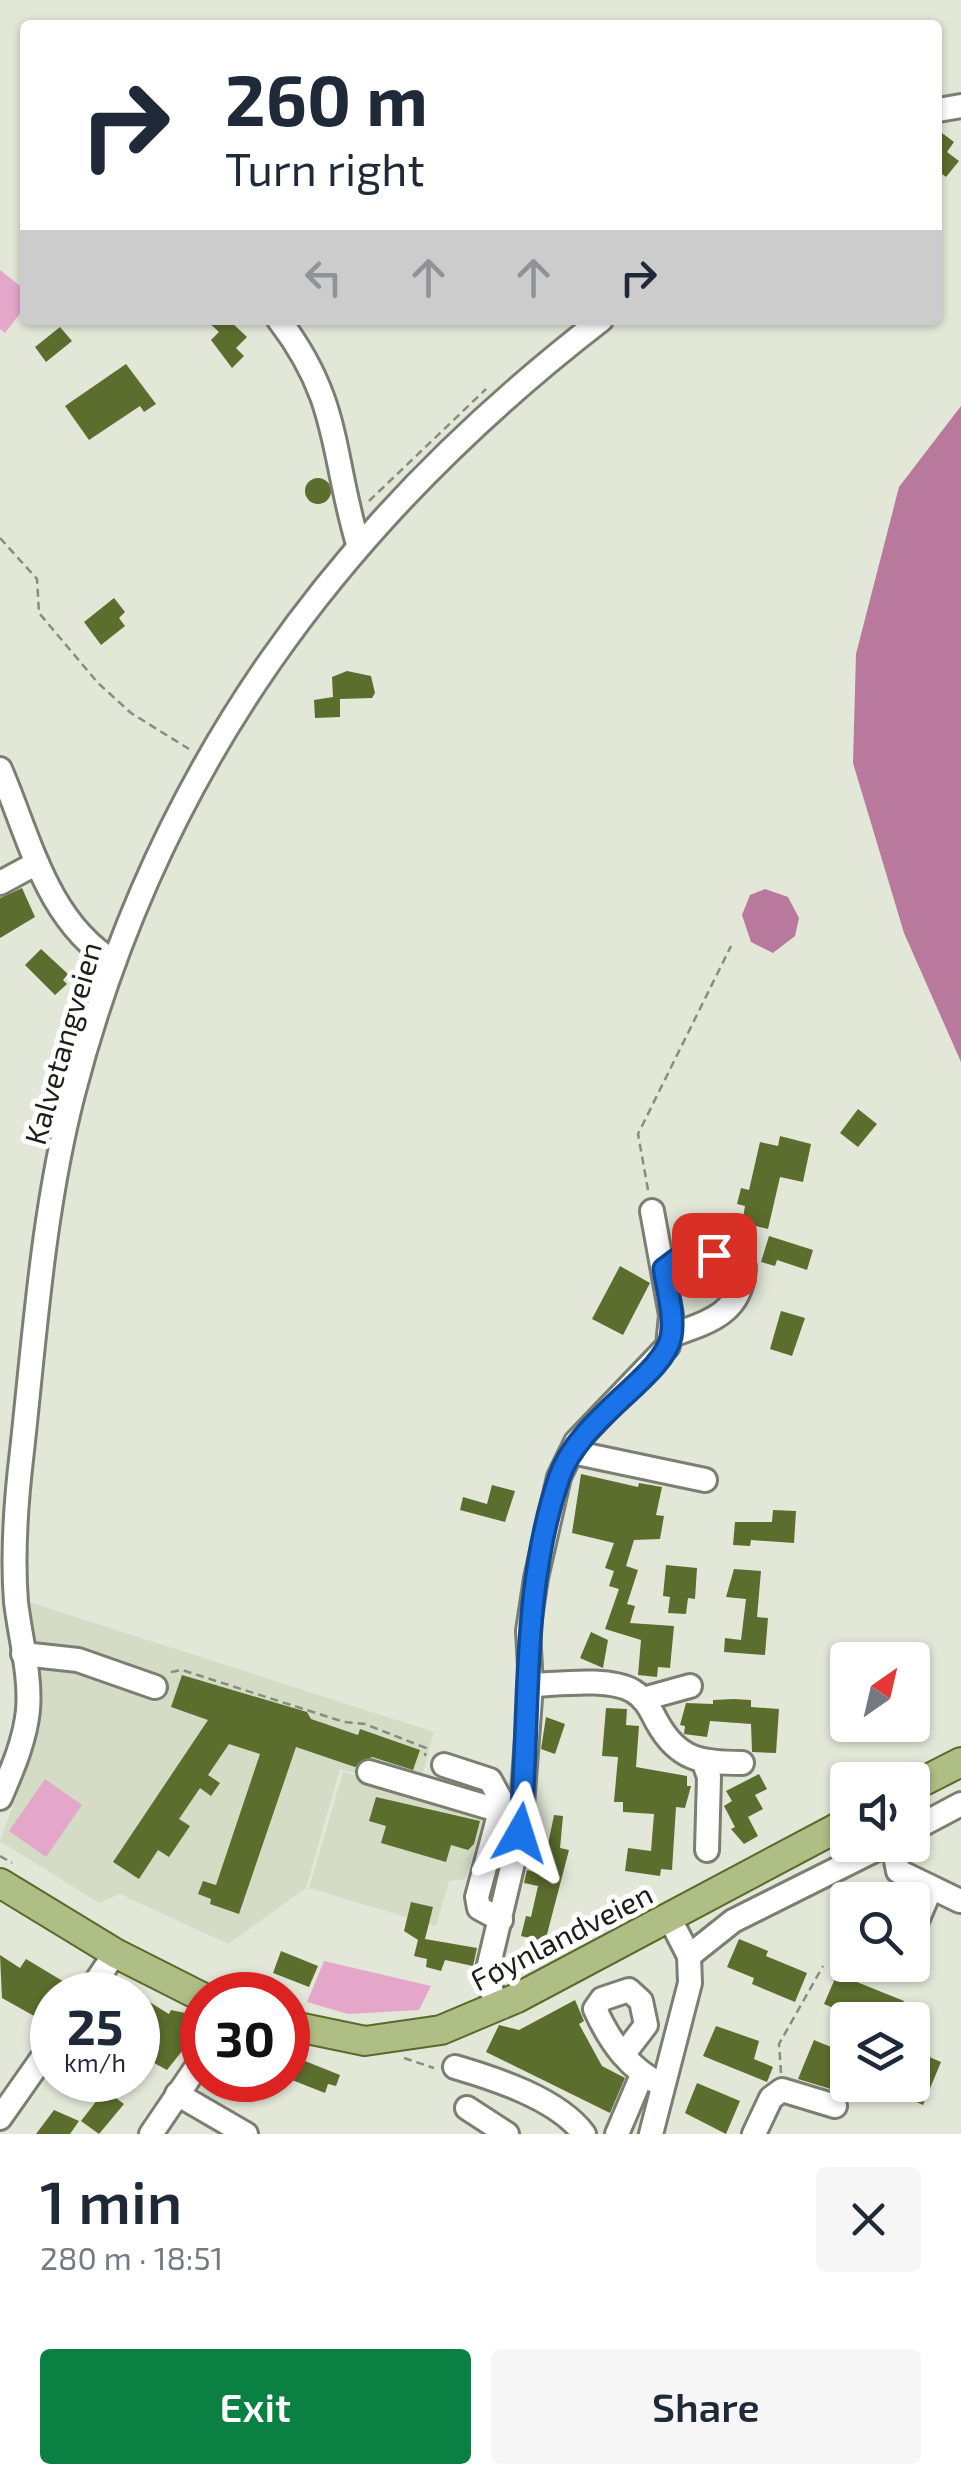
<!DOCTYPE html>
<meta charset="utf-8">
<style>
body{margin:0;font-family:"Exo 2",sans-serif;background:#f6f6f7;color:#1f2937;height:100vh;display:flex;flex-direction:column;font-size:38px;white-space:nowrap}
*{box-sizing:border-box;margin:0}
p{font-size:32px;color:#747a83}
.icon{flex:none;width:55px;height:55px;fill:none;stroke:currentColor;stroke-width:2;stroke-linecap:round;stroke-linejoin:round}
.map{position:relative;height:2134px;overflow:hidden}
.drawer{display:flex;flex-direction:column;background:#fff;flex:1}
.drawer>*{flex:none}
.hud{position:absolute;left:20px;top:20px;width:922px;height:305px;border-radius:10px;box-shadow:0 2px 8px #0004;background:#fff;color:#1f2937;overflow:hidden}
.needle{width:65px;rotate:34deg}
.controls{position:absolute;left:830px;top:1642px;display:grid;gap:20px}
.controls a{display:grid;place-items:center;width:100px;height:100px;border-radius:10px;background:#fff;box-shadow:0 2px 8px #0004;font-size:50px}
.speed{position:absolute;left:30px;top:1972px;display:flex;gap:20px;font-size:50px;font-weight:700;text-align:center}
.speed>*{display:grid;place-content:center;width:130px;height:130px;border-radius:50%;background:#fff;box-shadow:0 2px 8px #0004;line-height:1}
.speed small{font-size:25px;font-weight:400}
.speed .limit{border:15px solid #d22;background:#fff;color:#111}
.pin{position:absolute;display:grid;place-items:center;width:85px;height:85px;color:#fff;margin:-42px;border-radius:20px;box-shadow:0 5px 15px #0006}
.me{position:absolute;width:110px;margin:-55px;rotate:6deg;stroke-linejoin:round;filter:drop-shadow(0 0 8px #0008)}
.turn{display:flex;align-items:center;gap:35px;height:210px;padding:0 40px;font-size:45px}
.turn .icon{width:130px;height:130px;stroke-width:2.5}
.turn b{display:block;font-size:70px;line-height:85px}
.lanes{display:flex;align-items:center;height:95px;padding:0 40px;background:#0003;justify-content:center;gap:50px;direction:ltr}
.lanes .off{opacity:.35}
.round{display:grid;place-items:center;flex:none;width:105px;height:105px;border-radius:10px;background:#f6f6f7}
.summary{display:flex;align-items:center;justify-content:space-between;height:170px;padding:0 40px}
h1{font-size:60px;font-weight:600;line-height:75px}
.button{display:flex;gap:20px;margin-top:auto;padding:20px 40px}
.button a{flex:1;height:115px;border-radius:10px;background:#0b8043;color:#fff;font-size:40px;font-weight:600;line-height:115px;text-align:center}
.button a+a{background:#f6f6f7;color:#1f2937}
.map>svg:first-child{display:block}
.built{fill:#d5dcc6}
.green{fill:#e4a7c9}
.water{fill:#b8799d}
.building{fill:#5c6e2d}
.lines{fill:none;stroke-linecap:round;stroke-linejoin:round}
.minor-casing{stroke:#7a7f71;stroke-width:28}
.major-casing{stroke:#596a2b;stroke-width:32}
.path{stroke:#888c81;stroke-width:2.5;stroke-dasharray:8 5;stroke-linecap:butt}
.minor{stroke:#fff;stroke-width:22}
.major{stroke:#afbe85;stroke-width:28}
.route-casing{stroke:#114b97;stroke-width:25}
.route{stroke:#1a73e8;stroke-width:18}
.labels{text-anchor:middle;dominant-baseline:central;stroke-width:10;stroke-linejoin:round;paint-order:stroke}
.street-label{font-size:30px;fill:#1d1f1a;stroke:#fff}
</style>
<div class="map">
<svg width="961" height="2134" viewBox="0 0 961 2134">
<rect width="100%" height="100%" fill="#e2e7d8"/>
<!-- built -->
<g class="built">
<polygon points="29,1602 434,1732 418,1791 340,1769 306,1888 228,1944 120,1894 99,1903 0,1841 34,1748 41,1694"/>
<polygon points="343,1772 486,1812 465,1879 449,1881 436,1926 309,1888"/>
</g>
<!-- green -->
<g class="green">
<polygon points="0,270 25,290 25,307 5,333 0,329"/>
<polygon points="45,1779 82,1805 46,1857 9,1831"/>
<polygon points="324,1961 431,1986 419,2010 348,2014 307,2002"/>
</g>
<!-- water -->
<g class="water">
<polygon points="961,406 961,1062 904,933 853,763 856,654 899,487"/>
<polygon points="765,889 788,897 799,918 795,936 773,953 751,942 742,915 750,895"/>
</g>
<!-- building -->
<g class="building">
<polygon points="938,130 954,142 947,152 959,161 946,177 938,171"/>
<polygon points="206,320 229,320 247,337 236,348 244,356 232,368 211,340 219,332"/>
<polygon points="60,327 72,341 46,362 35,347"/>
<polygon points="126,364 156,404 144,412 140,406 89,440 65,406"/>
<circle cx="318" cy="491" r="13"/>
<polygon points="114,598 125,612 119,618 125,626 101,645 84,622"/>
<polygon points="347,671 371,676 375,693 372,698 340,699 340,717 315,718 314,700 333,697 332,677"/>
<polygon points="22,888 35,917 0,938 0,898"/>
<polygon points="41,949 68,974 63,980 67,984 55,995 25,965"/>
<polygon points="858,1109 877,1124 858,1147 840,1133"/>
<polygon points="780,1136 811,1144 803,1182 780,1177 768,1229 742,1223 745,1206 737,1204 741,1188 749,1190 760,1142 778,1146"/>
<polygon points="769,1236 813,1250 807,1270 777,1260 775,1266 761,1262"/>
<polygon points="620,1266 650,1283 623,1335 592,1319"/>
<polygon points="781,1311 805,1318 792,1356 770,1349"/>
<polygon points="581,1474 638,1487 639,1483 662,1487 656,1515 664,1516 660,1539 634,1540 626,1566 638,1570 627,1604 635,1606 630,1623 674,1626 670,1668 658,1667 657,1677 638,1675 641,1640 605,1629 619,1589 609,1586 614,1571 605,1568 614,1543 572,1533"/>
<polygon points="492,1485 515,1491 505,1522 460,1510 463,1497 487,1504"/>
<polygon points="773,1510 796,1511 794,1543 751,1540 750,1546 733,1545 735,1522 772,1522"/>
<polygon points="666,1565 697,1568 695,1599 688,1598 686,1614 668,1613 670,1597 663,1596"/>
<polygon points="734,1569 761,1571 757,1617 768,1618 765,1655 724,1652 725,1638 741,1640 746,1599 726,1597"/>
<polygon points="591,1632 608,1640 603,1668 580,1658"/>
<polygon points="182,1675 307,1712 311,1719 352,1733 358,1735 360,1729 420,1750 413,1770 372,1757 355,1767 296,1747 239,1914 210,1904 211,1899 198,1894 203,1881 216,1885 260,1754 229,1744 208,1775 220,1783 211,1796 200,1788 179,1819 190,1826 169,1857 158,1850 139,1879 113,1862 208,1720 171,1707"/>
<polygon points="734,1699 751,1700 751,1707 779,1709 776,1753 752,1752 751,1724 710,1721 707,1737 684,1734 685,1726 680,1725 686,1703 713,1704 713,1700"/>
<polygon points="606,1708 627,1709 626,1725 639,1726 636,1767 687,1776 687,1786 691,1786 685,1808 676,1807 672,1870 661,1869 660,1876 625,1871 628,1848 651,1851 654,1814 623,1812 623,1802 614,1802 618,1757 602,1756"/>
<polygon points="546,1717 565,1724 555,1754 541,1749"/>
<polygon points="759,1774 767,1789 755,1795 763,1809 748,1817 758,1836 744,1844 731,1829 735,1827 724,1806 732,1801 726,1791"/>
<polygon points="376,1797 480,1821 474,1844 468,1850 451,1845 446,1862 381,1843 386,1826 369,1821"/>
<polygon points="554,1815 563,1816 560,1848 569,1850 545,1942 521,1936 526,1916 531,1917 538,1886 524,1883 527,1870 542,1874"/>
<polygon points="870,1882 910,1899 910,1900 852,1900 859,1885 868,1888"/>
<polygon points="411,1902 433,1907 425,1939 477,1948 473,1966 445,1960 441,1971 426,1967 427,1959 414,1956 418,1940 404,1931"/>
<polygon points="739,1939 768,1951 766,1956 807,1973 795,2002 752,1984 754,1978 727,1967"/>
<polygon points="281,1951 318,1966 309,1987 273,1973"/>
<polygon points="0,1955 20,1968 26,1959 66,1983 59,1995 52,1995 52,2006 43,2021 2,1998"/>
<polygon points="837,1974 904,2001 898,2020 862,2020 824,2004"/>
<polygon points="138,1995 169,2014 171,2010 200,2016 190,2041 167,2070 147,2059 158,2037 138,2024"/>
<polygon points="575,2000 584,2021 579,2024 602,2066 625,2078 610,2113 486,2052 499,2025 519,2030"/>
<polygon points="716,2026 759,2041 754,2059 773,2067 767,2082 703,2056"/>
<polygon points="814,2040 848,2054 848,2084 838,2080 834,2090 798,2079"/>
<polygon points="918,2052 941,2062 923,2105 904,2096 912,2085"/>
<polygon points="300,2059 340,2075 336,2086 328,2084 325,2093 292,2080"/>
<polygon points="697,2083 740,2101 726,2134 685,2113"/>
<polygon points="105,2090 124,2104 99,2134 81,2121"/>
<polygon points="54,2110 79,2121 70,2134 36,2134"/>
</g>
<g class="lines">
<!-- minor casing -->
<g class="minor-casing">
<g id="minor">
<polyline points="938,110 961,106"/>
<path d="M279,320C341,401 331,453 358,544"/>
<path d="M0,769C30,838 46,920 114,962"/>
<polyline points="0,883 37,863"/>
<path d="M664,1269C683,1251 725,1249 744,1267C742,1313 709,1322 672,1335"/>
<polyline points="572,1452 705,1480"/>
<polyline points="23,1654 78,1660 155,1687"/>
<path d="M531,1685C559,1684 609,1677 633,1691C646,1699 650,1709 657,1722C678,1760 701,1763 742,1763"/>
<polyline points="643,1699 690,1686"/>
<polyline points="704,1763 709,1777 707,1850"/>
<polyline points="444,1765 490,1780 508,1813"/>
<polyline points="369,1772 521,1817"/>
<path d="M0,1798C12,1770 25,1741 28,1710C31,1675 20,1637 16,1602C12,1552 16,1501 22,1451C35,1332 43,1211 73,1094C157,770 338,523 601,320"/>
<polyline points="500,1811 477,1897 479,1908 501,1920"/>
<polyline points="912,1830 961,1804"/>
<polyline points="893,1845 898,1871 960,1901"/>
<polyline points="914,1928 931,1888"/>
<polyline points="689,1956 733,1921 885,1845"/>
<polyline points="87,1995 115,1953"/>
<polyline points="496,2007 487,1973 520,1833 531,1685 528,1631 536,1578 559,1477 576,1442 668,1346 671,1315 652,1211"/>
<path d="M623,2055L646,2025L641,2001L629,1990L602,1999L595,2009C610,2042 629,2069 662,2085"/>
<path d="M455,2067C496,2079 558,2099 584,2134"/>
<polyline points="177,2094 246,2134"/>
<polyline points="467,2108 507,2134"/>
<polyline points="0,2118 52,2044"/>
<polyline points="151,2134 202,2059"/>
<polyline points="617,2134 642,2075"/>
<polyline points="651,2134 690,1983 689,1956 669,1917"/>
<polyline points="754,2134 771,2098 782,2090 835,2106"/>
</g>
</g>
<!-- major casing -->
<g class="major-casing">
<g id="major">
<polyline points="912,1787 961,1762"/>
<polyline points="0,1883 115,1953 202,1997"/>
<polyline points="288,2025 365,2041 441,2030 517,1998 848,1822"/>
</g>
</g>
<!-- path -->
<g class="path">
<polyline points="369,501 486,389"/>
<polyline points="0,538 37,579 39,613 98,683 131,713 189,749"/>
<polyline points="648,1190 638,1134 731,946"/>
<polyline points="171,1672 182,1670 344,1722 365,1724 426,1748 425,1756"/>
<polyline points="0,1856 12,1863"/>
<polyline points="221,1987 238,1995"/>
<polyline points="404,2058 434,2068"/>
<polyline points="781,2073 779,2044 823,1966"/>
</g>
<!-- minor -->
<use href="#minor" class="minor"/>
<!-- major -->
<use href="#major" class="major"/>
</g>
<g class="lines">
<!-- route casing -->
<g class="route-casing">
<path id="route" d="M520,1833C531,1714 520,1593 559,1478C579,1418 663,1377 671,1337C675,1316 667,1290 664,1269L676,1260L714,1255"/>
</g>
<!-- route -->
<use href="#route" class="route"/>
</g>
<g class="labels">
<!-- street labels -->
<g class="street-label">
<text transform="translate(62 1043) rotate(-74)">Kalvetangveien</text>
<text transform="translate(561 1936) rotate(-27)">Føynlandveien</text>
</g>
</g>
</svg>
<div class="controls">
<a><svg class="needle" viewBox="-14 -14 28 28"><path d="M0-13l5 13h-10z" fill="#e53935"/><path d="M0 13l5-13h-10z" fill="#747a83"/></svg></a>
<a><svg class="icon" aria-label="sound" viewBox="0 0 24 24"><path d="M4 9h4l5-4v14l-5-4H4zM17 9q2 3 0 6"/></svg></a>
<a><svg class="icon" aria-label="search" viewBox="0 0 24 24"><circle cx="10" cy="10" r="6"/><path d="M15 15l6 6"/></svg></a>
<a><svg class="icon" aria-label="layers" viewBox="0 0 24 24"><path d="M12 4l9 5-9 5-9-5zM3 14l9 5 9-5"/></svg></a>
</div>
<div class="speed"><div>25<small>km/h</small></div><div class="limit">30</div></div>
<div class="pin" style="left:714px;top:1255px;background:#d93025"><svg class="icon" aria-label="arrive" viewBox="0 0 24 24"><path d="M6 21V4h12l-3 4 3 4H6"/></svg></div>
<svg class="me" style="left:520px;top:1833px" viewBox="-20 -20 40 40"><path d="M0-17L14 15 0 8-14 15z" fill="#1a73e8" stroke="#fff" stroke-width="4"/></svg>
<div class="hud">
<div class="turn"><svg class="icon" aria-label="right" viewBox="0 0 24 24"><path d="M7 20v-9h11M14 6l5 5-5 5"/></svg><div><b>260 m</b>Turn right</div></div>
<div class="lanes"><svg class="icon off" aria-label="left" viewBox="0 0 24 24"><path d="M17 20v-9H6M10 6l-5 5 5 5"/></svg><svg class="icon off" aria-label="ahead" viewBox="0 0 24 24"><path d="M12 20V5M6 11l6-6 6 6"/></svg><svg class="icon off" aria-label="ahead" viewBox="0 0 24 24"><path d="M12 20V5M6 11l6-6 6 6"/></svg><svg class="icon" aria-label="right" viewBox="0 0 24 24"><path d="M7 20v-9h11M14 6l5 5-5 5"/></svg></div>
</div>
</div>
<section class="drawer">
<div class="summary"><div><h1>1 min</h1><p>280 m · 18:51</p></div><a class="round"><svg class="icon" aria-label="close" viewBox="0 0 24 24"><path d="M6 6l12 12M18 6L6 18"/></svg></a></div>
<div class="button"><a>Exit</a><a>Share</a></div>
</section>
